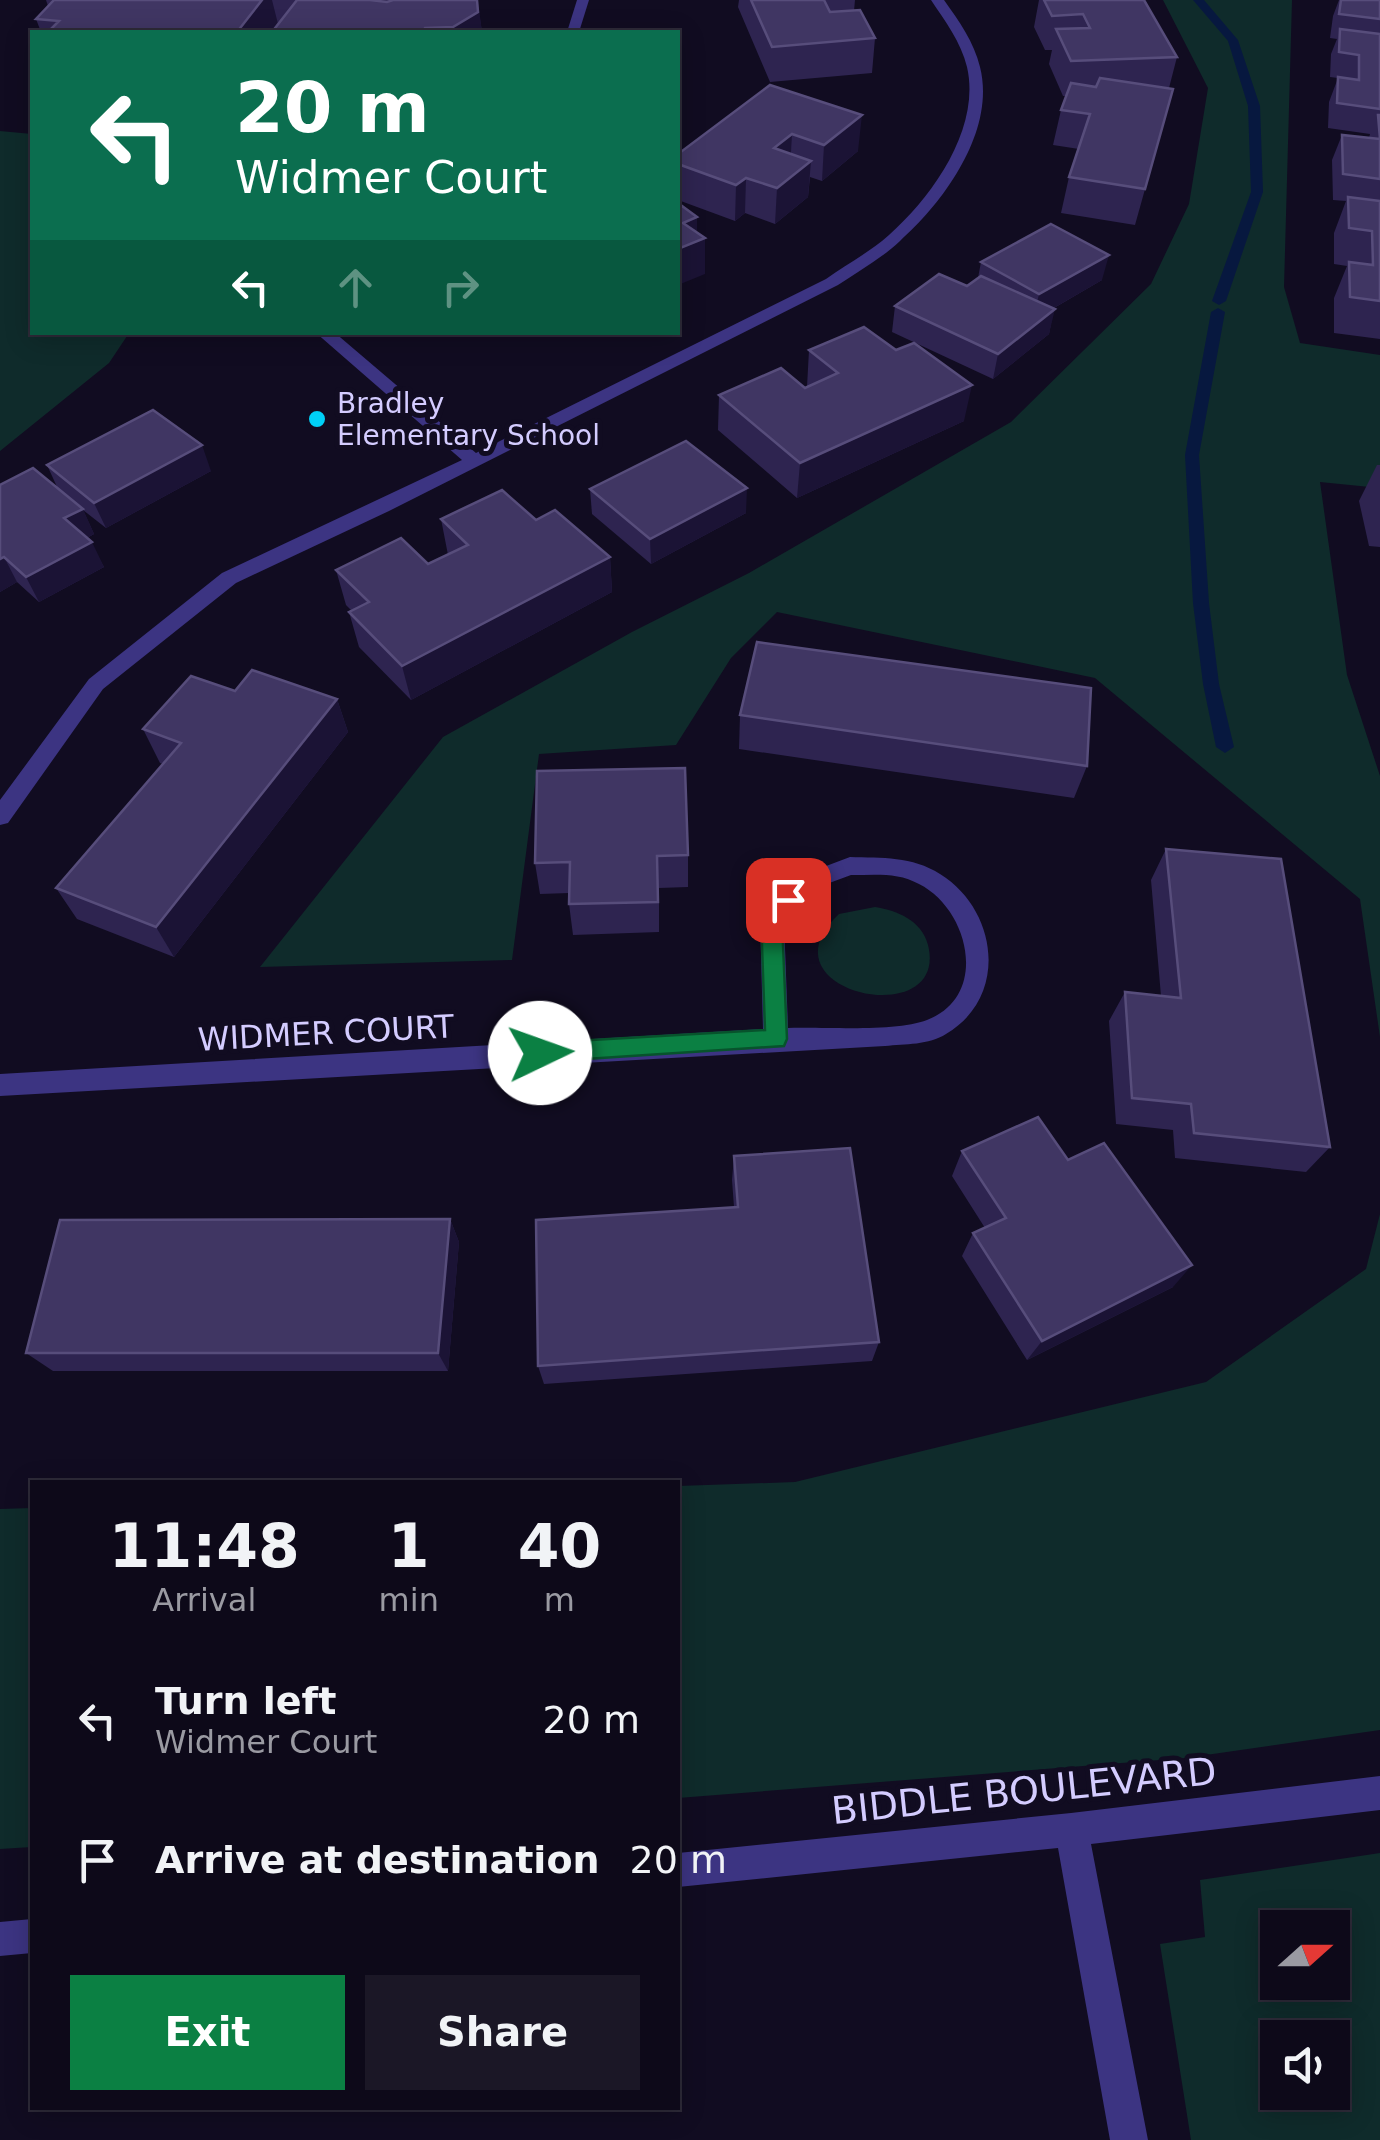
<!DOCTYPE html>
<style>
body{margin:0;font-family:"DejaVu Sans",sans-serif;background:#1b1726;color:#f1f3f6;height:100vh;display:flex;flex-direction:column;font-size:38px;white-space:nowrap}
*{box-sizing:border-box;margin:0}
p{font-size:32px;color:#9a9aa2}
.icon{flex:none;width:55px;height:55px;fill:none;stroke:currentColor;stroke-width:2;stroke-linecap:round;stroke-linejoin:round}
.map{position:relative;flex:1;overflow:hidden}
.details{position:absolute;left:30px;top:1480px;width:650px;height:630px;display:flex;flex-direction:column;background:#0d0919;border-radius:0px;box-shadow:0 5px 25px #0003,0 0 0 2px #2d2a38}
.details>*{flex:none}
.banner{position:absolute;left:30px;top:30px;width:650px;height:305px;border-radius:0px;box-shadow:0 5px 25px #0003,0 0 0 2px #2d2a38;background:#0b6e4f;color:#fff;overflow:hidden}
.needle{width:65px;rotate:69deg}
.controls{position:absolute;left:1260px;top:1910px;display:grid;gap:20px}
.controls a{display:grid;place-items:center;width:90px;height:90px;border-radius:0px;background:#0d0919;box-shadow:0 5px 25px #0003,0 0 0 2px #2d2a38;font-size:50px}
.pin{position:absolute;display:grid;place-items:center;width:85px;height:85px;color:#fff;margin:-42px;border-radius:20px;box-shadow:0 5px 15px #0006}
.me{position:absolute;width:110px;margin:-55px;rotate:87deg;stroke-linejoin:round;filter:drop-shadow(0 0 8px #0008)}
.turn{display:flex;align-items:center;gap:35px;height:210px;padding:0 40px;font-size:45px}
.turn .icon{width:130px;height:130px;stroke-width:2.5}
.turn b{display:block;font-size:70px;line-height:85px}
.lanes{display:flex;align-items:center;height:95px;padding:0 40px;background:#0003;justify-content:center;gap:50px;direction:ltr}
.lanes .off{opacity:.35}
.eta{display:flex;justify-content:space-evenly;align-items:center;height:170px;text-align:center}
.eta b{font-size:60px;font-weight:700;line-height:70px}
.cta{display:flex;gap:20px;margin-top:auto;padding:20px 40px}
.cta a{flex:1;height:115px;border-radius:0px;background:#0b8043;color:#fff;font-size:40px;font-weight:700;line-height:115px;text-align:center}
.cta a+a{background:#1b1726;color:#f1f3f6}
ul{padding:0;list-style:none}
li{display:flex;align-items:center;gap:30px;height:140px;padding:0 40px}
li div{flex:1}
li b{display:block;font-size:38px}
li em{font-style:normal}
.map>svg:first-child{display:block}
.green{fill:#0f2b2b;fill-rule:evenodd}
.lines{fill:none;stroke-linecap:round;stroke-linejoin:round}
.stream{fill:#07183f;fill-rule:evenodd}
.minor{fill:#3c3482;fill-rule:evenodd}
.wall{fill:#2e2450}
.shaded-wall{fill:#1b1335}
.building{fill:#403663;stroke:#574d7b;stroke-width:2.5}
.route{fill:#0b8043;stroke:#07532c;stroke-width:2.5}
.poi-dot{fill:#00d0f7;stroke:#110c21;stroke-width:4}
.labels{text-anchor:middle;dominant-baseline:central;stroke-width:10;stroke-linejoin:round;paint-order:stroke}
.far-poi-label{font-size:28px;fill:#d4ccff;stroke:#110c21;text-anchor:start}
.street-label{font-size:32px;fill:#d4ccff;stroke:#110c21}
.near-street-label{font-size:38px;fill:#d4ccff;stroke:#110c21}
</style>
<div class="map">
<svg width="1380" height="2140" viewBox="0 0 1380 2140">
<rect width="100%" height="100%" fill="#110c21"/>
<!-- green -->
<g class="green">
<polygon points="1163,0 1292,0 1284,287 1300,343 1380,355 1380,488 1320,482 1347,675 1380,776 1380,1037 1360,899 1095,678 777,612 731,658 676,745 539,754 512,960 260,967 443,737 632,632 749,573 1011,422 1151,284 1189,204 1208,88"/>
<polygon points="0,131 32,134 32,332 129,333 109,363 0,451"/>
<path d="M875,907C898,911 921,920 928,945C950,1034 755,992 839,914Z"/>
<polygon points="1380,1214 1380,1730 1185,1758 678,1798 678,1486 795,1482 1206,1382 1366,1269"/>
<polygon points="32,1508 32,1847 0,1849 0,1509"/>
<path d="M1380,1853V2140H1191L1160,1944L1205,1937L1200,1880ZM1278,1928H1332V1982H1278ZM1278,2038H1332V2092H1278Z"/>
</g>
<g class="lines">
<!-- stream -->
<g class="stream">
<polygon points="1193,0 1204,0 1238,40 1260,106 1263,192 1226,301 1219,305 1212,301 1251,192 1248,106 1228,41"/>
<polygon points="1218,308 1225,312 1199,455 1209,603 1219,684 1234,747 1225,753 1216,747 1203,684 1193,603 1185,455 1211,312"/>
</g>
<!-- minor -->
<g class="minor">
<polygon points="577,0 589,0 579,32 567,32"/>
<path d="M931,0H944C959,21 974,42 980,67C996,130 945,201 900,241C882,258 859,271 838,285L389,511L236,583L103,689L8,823L0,825V800L89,679L222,573L462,460L315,332H334L476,453L826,279C847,264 870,252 889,235C933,196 981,128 967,67C961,42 945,21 931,0Z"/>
<path d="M850,857C882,858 912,856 940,874C998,910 1009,997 946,1034C929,1045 905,1044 885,1046L0,1096V1074L763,1029L760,918L797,877ZM851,875C875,875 898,872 919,884C969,909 990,996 927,1020C897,1032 822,1027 788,1028L784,921L813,889Z"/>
<polygon points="1380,1776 1380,1810 1091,1844 1148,2140 1110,2140 1058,1848 678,1887 678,1853 1071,1813"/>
<polygon points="32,1919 32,1953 0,1956 0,1922"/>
</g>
</g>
<!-- wall -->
<g class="wall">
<polygon points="46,0 477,0 482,32 272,32 278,24 271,32 41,32 36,19 48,6"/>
<polygon points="739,0 855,0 854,11 875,38 872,73 770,82 738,7"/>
<polygon points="1039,0 1144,0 1177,57 1169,88 1173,89 1135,225 1061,213 1069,177 1079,149 1053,145 1061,110 1066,96 1063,96 1049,64 1052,50 1045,50 1034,27"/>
<polygon points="1339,0 1380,0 1380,339 1334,333 1334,298 1347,266 1334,264 1334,233 1346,201 1333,200 1332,160 1342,135 1369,138 1370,134 1328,128 1329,102 1338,78 1330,77 1331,54 1337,39 1330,38 1333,16"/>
<polygon points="770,85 858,151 822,181 810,177 808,197 775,224 745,213 735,221 678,200 678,154"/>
<polygon points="981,262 1102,280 1054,308 1049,334 993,379 892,332 895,306 967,286 978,278"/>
<polygon points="809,350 964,421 797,498 718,430 719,395 807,387"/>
<polygon points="47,465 211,471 106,528 83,510 94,534 87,538 104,567 39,602 17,582 0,592 0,485 58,489"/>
<polygon points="1377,465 1380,465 1380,547 1369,546 1359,501"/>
<polygon points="590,489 746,513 651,564 592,514"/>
<polygon points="441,519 536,520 610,557 612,592 411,700 359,647 349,612 352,611 346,605 336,570 428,564 448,555"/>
<polygon points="235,691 337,699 348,732 174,957 77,919 56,888 163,764 160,763 143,729"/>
<polygon points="740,715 1087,766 1074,798 739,749"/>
<polygon points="1166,849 1330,1147 1306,1172 1175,1158 1173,1130 1116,1124 1109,1021 1125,992 1161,996 1151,880"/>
<polygon points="688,855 688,887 659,888 659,932 573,935 569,904 569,893 540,894 535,863"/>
<polygon points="962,1151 1068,1160 1173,1287 1027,1360 962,1256 973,1233 985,1228 952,1176"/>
<polygon points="734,1156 879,1342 872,1361 544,1384 538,1366 734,1207 732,1180"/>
<polygon points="450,1219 459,1242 448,1371 53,1371 26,1353"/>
</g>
<!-- shaded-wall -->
<g class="shaded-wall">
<polygon points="262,0 272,0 278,24 271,32 237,32"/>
<polygon points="478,1 482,32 454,32 453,27"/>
<polygon points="862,115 858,151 822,181 824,145"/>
<polygon points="792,134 790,170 774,148"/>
<polygon points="811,161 808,197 775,224 777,188"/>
<polygon points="746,178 745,213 735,221 736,185"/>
<polygon points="697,217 697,241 705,238 705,274 678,285 678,249 683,223"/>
<polygon points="1109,255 1102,280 1033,320 1039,294"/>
<polygon points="1055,309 1049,334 993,379 998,354"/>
<polygon points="972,385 964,421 797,498 800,463"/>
<polygon points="202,445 211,471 106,528 94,503"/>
<polygon points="747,488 746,513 651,564 650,539"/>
<polygon points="83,509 94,534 76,544 64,518"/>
<polygon points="92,542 104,567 39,602 26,577"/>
<polygon points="4,557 17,582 0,592 0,559"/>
<polygon points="610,557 612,592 411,700 402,666"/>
<polygon points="337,699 348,732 174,957 156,927"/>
<polygon points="450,1219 459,1242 448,1371 438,1353"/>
<polygon points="1192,1265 1173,1287 1027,1360 1042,1341"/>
</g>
<!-- building -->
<g class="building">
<polygon points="54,0 262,0 237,32 48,32 59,21 36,19"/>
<polygon points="297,0 370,0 387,2 393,0 477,0 478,12 453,27 425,28 422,32 272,32"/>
<polygon points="751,0 824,0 830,12 860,10 875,38 772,47"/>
<polygon points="1044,0 1144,0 1177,57 1071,61 1056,29 1090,28 1083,14 1052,16"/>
<polygon points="1341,0 1380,0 1380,19 1339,14"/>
<polygon points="1340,29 1380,34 1380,109 1337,103 1338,77 1359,80 1359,55 1339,52"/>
<polygon points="1100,78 1173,89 1145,189 1069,177 1090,114 1061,110 1071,83 1096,87"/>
<polygon points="770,85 862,115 824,145 792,134 774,148 811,161 777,188 746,178 736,185 678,164 678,154"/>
<polygon points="1378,115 1380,115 1380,179 1343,174 1342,135 1380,139"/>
<polygon points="1348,197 1380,201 1380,301 1350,297 1349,262 1373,265 1372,231 1349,228"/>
<polygon points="678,203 697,217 683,223 705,238 678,249"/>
<polygon points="1051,224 1109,255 1039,294 981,262"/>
<polygon points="939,274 967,286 981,276 1055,309 998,354 895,306"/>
<polygon points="864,327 896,350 914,343 972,385 800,463 719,395 781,368 805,388 838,373 809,350"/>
<polygon points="153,410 202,445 94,503 47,465"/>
<polygon points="686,441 747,488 650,539 590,489"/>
<polygon points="33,468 83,509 64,518 92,542 26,577 4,557 0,559 0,485"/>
<polygon points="502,490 536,520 555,510 610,557 402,666 349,612 369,602 336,570 401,538 428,564 468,545 441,519"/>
<polygon points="757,642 1091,688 1087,766 740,715"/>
<polygon points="252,670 337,699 156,927 56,888 181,743 143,729 191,676 235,691"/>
<polygon points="685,768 688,855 657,856 658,902 569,904 570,862 535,863 537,771"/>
<polygon points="1166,849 1281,859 1330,1147 1194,1133 1191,1104 1132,1098 1125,992 1181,998"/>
<polygon points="1038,1117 1068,1160 1104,1143 1192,1265 1042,1341 973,1233 1006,1218 962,1151"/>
<polygon points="850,1148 879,1342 538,1366 536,1220 738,1207 734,1156"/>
<polygon points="450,1219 438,1353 26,1353 60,1220"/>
</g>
<!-- route -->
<polygon class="route" points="788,892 799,900 782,921 787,1039 784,1046 540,1062 532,1060 529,1053 532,1046 540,1043 765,1030 761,918 781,895"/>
<!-- markers -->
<circle class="poi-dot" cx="317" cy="419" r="10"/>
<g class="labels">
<!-- far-poi labels -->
<g class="far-poi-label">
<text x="337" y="403">Bradley<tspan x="337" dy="32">Elementary School</tspan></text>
</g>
<!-- street labels -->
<g class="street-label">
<text transform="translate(326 1033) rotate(-3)">WIDMER COURT</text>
</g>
<!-- near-street labels -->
<g class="near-street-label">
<text transform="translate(1024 1791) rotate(-6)">BIDDLE BOULEVARD</text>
</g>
</g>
</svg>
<div class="controls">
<a><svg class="needle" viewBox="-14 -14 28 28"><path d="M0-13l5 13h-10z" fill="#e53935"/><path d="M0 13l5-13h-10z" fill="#9a9aa2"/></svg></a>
<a><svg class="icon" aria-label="sound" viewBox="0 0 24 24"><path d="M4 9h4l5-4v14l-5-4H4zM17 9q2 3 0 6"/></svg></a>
</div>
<div class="pin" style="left:788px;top:900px;background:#d93025"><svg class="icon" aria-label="arrive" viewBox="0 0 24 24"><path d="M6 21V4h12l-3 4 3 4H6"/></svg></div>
<svg class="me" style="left:540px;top:1053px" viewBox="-20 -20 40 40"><circle r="19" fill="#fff"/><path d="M0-13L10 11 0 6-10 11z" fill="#0b8043"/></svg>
<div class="banner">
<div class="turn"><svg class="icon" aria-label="left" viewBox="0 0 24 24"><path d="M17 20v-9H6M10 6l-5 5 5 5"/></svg><div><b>20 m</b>Widmer Court</div></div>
<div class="lanes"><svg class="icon" aria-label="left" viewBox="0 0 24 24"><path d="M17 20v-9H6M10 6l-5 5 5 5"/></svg><svg class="icon off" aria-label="ahead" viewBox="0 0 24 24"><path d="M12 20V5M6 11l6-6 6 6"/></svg><svg class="icon off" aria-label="right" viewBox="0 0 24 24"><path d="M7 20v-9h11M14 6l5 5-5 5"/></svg></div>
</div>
<section class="details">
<div class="eta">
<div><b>11:48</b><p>Arrival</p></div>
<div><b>1</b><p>min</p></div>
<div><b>40</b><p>m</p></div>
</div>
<ul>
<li><svg class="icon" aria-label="left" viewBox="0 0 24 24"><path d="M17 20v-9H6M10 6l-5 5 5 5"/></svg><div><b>Turn left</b><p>Widmer Court</p></div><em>20 m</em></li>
<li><svg class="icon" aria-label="arrive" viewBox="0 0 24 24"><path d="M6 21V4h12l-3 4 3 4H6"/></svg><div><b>Arrive at destination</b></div><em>20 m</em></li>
</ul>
<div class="cta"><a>Exit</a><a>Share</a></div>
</section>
</div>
